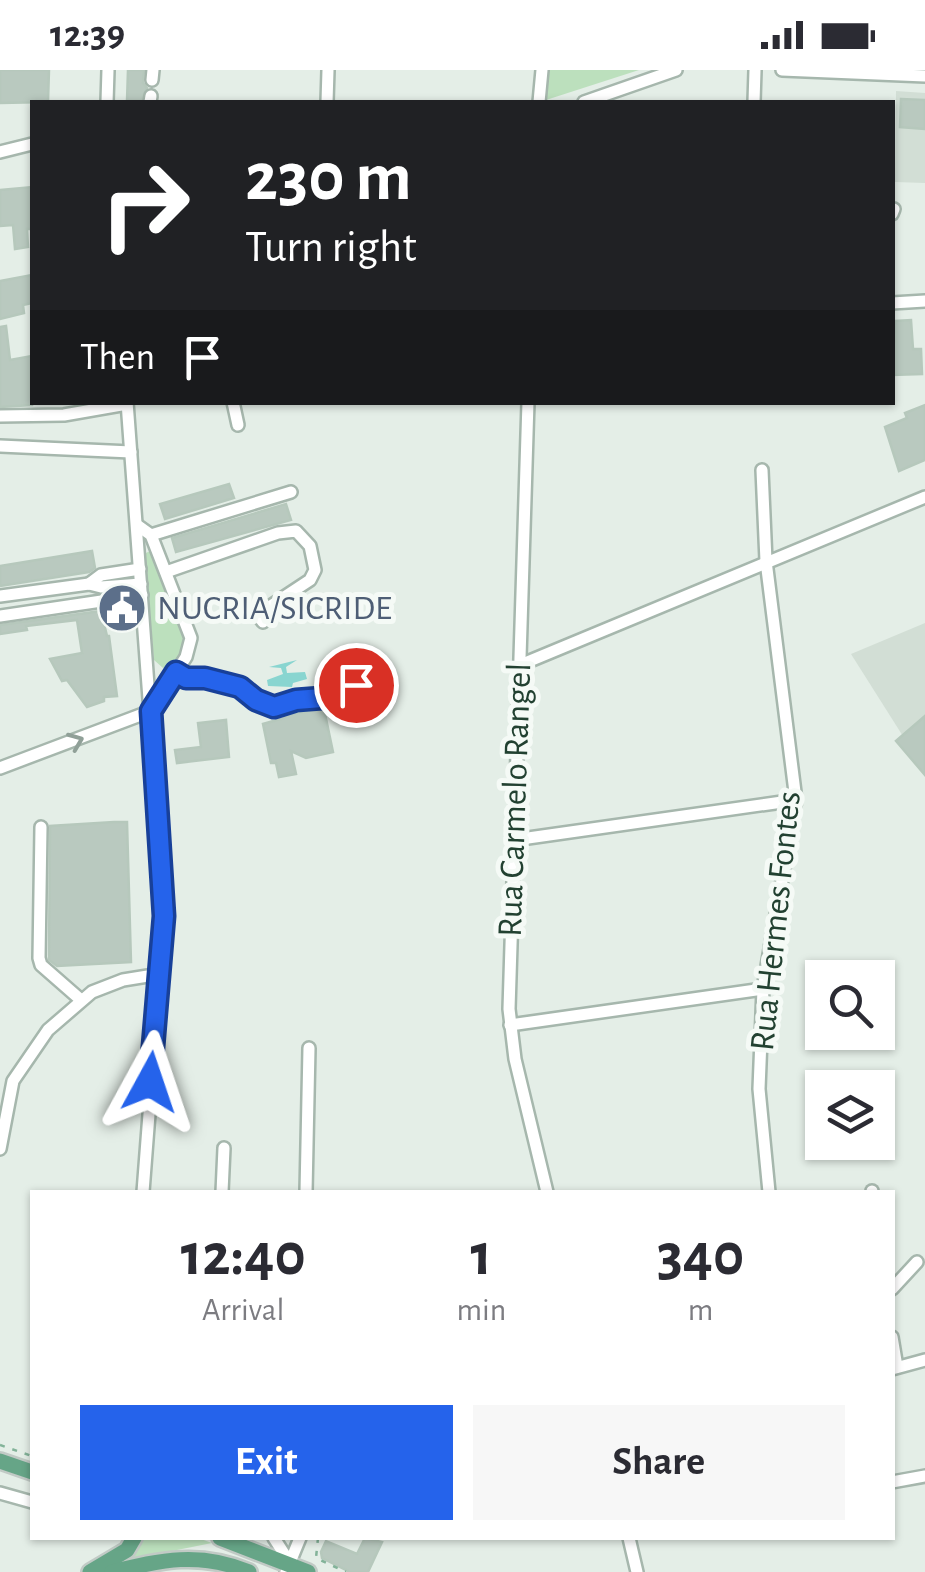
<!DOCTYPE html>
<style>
body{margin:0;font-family:"Alegreya Sans",sans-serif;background:#f7f7f7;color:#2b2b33;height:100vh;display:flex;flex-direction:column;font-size:38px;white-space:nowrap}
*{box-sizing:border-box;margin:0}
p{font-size:32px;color:#7c7c81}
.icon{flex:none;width:55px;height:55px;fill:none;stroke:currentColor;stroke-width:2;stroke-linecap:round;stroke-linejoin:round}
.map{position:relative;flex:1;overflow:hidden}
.side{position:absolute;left:30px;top:1120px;width:865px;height:350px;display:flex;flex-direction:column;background:#fff;border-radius:0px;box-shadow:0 2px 8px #0004}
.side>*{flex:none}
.hud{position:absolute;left:30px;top:30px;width:865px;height:305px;border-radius:0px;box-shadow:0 2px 8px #0004;background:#202124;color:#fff;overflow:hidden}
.controls{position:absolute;left:805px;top:890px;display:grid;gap:20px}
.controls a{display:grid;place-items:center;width:90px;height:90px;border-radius:0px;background:#fff;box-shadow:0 2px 8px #0004;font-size:50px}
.pin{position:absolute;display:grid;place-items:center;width:85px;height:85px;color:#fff;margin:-42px;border:5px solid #fff;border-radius:50%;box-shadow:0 2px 10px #0007}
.me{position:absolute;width:110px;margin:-55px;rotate:5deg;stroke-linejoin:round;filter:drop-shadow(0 0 8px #0008)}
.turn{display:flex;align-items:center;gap:35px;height:210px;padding:0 50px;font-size:45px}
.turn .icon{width:130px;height:130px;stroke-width:2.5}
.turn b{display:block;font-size:70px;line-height:85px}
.then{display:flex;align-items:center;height:95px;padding:0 50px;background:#0003;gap:20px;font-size:38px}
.eta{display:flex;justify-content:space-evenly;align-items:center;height:170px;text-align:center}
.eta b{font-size:60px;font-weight:700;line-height:70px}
.primary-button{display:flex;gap:20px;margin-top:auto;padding:20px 50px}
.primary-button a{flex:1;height:115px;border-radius:0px;background:#2563eb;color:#fff;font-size:40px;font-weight:700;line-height:115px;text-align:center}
.primary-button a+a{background:#f7f7f7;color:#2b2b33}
.status{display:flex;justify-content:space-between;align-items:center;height:70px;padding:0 50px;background:#fff;direction:ltr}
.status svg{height:28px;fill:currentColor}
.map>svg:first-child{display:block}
.built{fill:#d2ded5}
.green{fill:#bce0bd}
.water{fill:#89d5d0}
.building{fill:#b9c9bf;stroke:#b6c8bc;stroke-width:2.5}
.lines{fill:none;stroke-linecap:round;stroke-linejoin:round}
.minor-casing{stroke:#a6b7ad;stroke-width:16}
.major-casing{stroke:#c1cac5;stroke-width:20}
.path{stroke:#83b399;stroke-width:2.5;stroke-dasharray:5 8;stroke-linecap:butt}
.minor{stroke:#fff;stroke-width:11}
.major{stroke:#66a587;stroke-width:15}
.oneway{stroke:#90a098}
.route-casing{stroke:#184099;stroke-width:25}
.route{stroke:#2563eb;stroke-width:18}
.labels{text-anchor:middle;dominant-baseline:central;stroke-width:10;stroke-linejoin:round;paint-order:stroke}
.service-label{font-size:35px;fill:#4e5e75;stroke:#f5faf6;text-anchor:start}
.street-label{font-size:35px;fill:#224131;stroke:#f5faf6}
</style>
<div class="status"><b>12:39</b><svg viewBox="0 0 49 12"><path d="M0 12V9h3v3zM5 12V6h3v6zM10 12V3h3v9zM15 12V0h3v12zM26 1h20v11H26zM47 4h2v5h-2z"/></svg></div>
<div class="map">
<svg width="925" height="1502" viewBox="0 0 925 1502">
<rect width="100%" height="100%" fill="#e4eee7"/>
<!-- built -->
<g class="built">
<polygon points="896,21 925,23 925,113 895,112"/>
<polygon points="925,553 925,701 851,584"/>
</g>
<!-- green -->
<g class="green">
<polygon points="547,0 639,0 546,30"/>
<path d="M152,480L187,567C183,581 178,595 163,598L154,590L144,484Z"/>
<polygon points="144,1468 198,1468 212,1473 132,1489"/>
</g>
<!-- water -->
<polygon class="water" points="297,590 286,597 287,603 305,602 307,609 293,613 292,617 268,616 267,610 283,604 281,598 269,597"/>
<!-- building -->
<g class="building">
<polygon points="0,0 49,0 48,32 0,33"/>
<polygon points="128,0 144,0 143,13 147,18 141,31 127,31"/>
<polygon points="901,29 925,30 925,59 900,57"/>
<polygon points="32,117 32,159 27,159 28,177 15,179 13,155 0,156 0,120"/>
<polygon points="32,205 32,233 23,235 24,243 0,249 0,211"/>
<polygon points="911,250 913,279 921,279 922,304 892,305 895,251"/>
<polygon points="6,256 10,290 32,286 32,335 0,337 0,257"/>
<polygon points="925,335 925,390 899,401 885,357 907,348 905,343"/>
<polygon points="229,414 234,428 165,449 160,434"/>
<polygon points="286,434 291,450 176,482 172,468"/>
<polygon points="92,481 95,498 89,502 0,516 0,496"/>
<polygon points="101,541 107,566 109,566 117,626 104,627 104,631 87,637 67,610 62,611 50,589 82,583 77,550 26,556 27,560 0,564 0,555"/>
<polygon points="324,639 333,682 306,688 291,681 296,704 279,707 276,693 271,693 263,654 284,648 284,645"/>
<polygon points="925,646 925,705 896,671"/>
<polygon points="226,650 229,687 177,693 175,680 201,677 198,653"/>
<polygon points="114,752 127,752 131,892 57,896 49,890 50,756"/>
<polygon points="365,1468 382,1472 368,1502 350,1502 322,1488 321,1482 326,1471 357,1484"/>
</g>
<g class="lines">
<!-- minor casing -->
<g class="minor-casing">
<g id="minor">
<polyline points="782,0 925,6"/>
<polyline points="152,10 153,0"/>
<polyline points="107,32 108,0"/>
<polyline points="150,32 151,26"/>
<polyline points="327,32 328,0"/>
<polyline points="539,32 542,0"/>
<polyline points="584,32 676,0"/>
<polyline points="754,32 755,0"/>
<polyline points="0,82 32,74"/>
<polyline points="892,144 894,139"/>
<polyline points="892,233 925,231"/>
<polyline points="127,332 163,818 162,876 143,1122"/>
<polyline points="233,332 238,355"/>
<polyline points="528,332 509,939 515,989 547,1122"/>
<polyline points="0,346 64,345 127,334"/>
<polyline points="0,376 131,382"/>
<polyline points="762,400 766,491 796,730 763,919 759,1019 769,1122"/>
<polyline points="137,455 151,465 191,568 186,587 151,641"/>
<polyline points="151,465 291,422"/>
<polyline points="166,502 278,463 296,461 310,476 315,500 310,510 260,543 259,547 263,552"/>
<polyline points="89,514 101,505 140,499"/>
<polyline points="0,526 89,514 101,517 141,514"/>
<polyline points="0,546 142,525"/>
<polyline points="520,595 925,427"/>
<path d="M176,602C190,610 206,608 222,612C240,616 252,631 271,635C276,637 335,627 348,626L356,615L357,596"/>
<polyline points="0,698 151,641"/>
<polyline points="41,757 39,888 41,895 81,930"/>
<polyline points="514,770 796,730"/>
<polyline points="510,955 763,919"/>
<polyline points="0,1079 13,1011 48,960 92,922 123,910 160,904"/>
<polyline points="872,1121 872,1122"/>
<polyline points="222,1122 224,1078"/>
<polyline points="306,1122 309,978"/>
<polyline points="892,1219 917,1192"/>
<polyline points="892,1267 897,1297"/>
<polyline points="892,1299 925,1290"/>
<polyline points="892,1412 925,1406"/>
<polyline points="0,1423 32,1432"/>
<polyline points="274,1468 290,1493"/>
<polyline points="629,1468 637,1502"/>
<polyline points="286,1502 300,1468"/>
</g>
</g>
<!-- major casing -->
<g class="major-casing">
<g id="major">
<polyline points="0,1391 32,1402"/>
<polyline points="220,1468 308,1502"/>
<polyline points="90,1502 127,1480 134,1468"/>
<path d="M112,1502C161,1490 200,1481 249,1502"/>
</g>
</g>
<!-- path -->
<g class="path">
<polyline points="0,1375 32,1386"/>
<polyline points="318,1468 316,1488 346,1502"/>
</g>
<!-- minor -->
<use href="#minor" class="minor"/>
<!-- major -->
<use href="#major" class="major"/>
</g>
<!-- one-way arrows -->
<defs><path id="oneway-chevron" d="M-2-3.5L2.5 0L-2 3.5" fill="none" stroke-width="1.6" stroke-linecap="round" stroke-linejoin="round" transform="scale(2.5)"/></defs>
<use class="oneway" href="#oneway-chevron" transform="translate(76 671) rotate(-22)"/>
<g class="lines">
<!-- route casing -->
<g class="route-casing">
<polyline id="route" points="150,1012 164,846 151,641 176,602 186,608 205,608 240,617 256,630 274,637 296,630 348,626 356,615"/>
</g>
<!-- route -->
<use href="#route" class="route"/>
</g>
<!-- icons -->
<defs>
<g id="civic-disc" transform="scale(2.5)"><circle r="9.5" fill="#5c6f8a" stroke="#f5faf6"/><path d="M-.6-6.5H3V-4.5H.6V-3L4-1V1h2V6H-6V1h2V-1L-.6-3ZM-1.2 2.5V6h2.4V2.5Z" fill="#fff"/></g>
</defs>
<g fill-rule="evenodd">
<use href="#civic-disc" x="122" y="538"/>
</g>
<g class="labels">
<!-- service labels -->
<g class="service-label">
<text x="157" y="538">NUCRIA/SICRIDE</text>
</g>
<!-- street labels -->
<g class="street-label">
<text transform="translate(515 730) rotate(-88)">Rua Carmelo Rangel</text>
<text transform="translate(776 851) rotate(-84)">Rua Hermes Fontes</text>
</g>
</g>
</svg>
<div class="controls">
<a><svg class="icon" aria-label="search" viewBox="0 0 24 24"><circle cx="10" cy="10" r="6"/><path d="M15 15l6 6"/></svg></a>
<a><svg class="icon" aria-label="layers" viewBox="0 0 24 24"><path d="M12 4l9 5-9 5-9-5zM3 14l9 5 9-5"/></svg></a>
</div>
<div class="pin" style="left:356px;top:615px;background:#d93025"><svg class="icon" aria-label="arrive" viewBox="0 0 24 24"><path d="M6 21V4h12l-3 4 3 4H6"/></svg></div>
<svg class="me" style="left:150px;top:1012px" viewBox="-20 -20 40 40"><path d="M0-17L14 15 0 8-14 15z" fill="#2563eb" stroke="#fff" stroke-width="4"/></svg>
<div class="hud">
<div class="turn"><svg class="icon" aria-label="right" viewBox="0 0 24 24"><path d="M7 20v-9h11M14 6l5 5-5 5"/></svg><div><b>230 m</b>Turn right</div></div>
<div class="then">Then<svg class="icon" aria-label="arrive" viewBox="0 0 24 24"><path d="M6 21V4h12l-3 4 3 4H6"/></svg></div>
</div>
<section class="side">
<div class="eta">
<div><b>12:40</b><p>Arrival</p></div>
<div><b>1</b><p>min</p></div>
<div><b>340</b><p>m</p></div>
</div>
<div class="primary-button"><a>Exit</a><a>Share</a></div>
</section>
</div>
